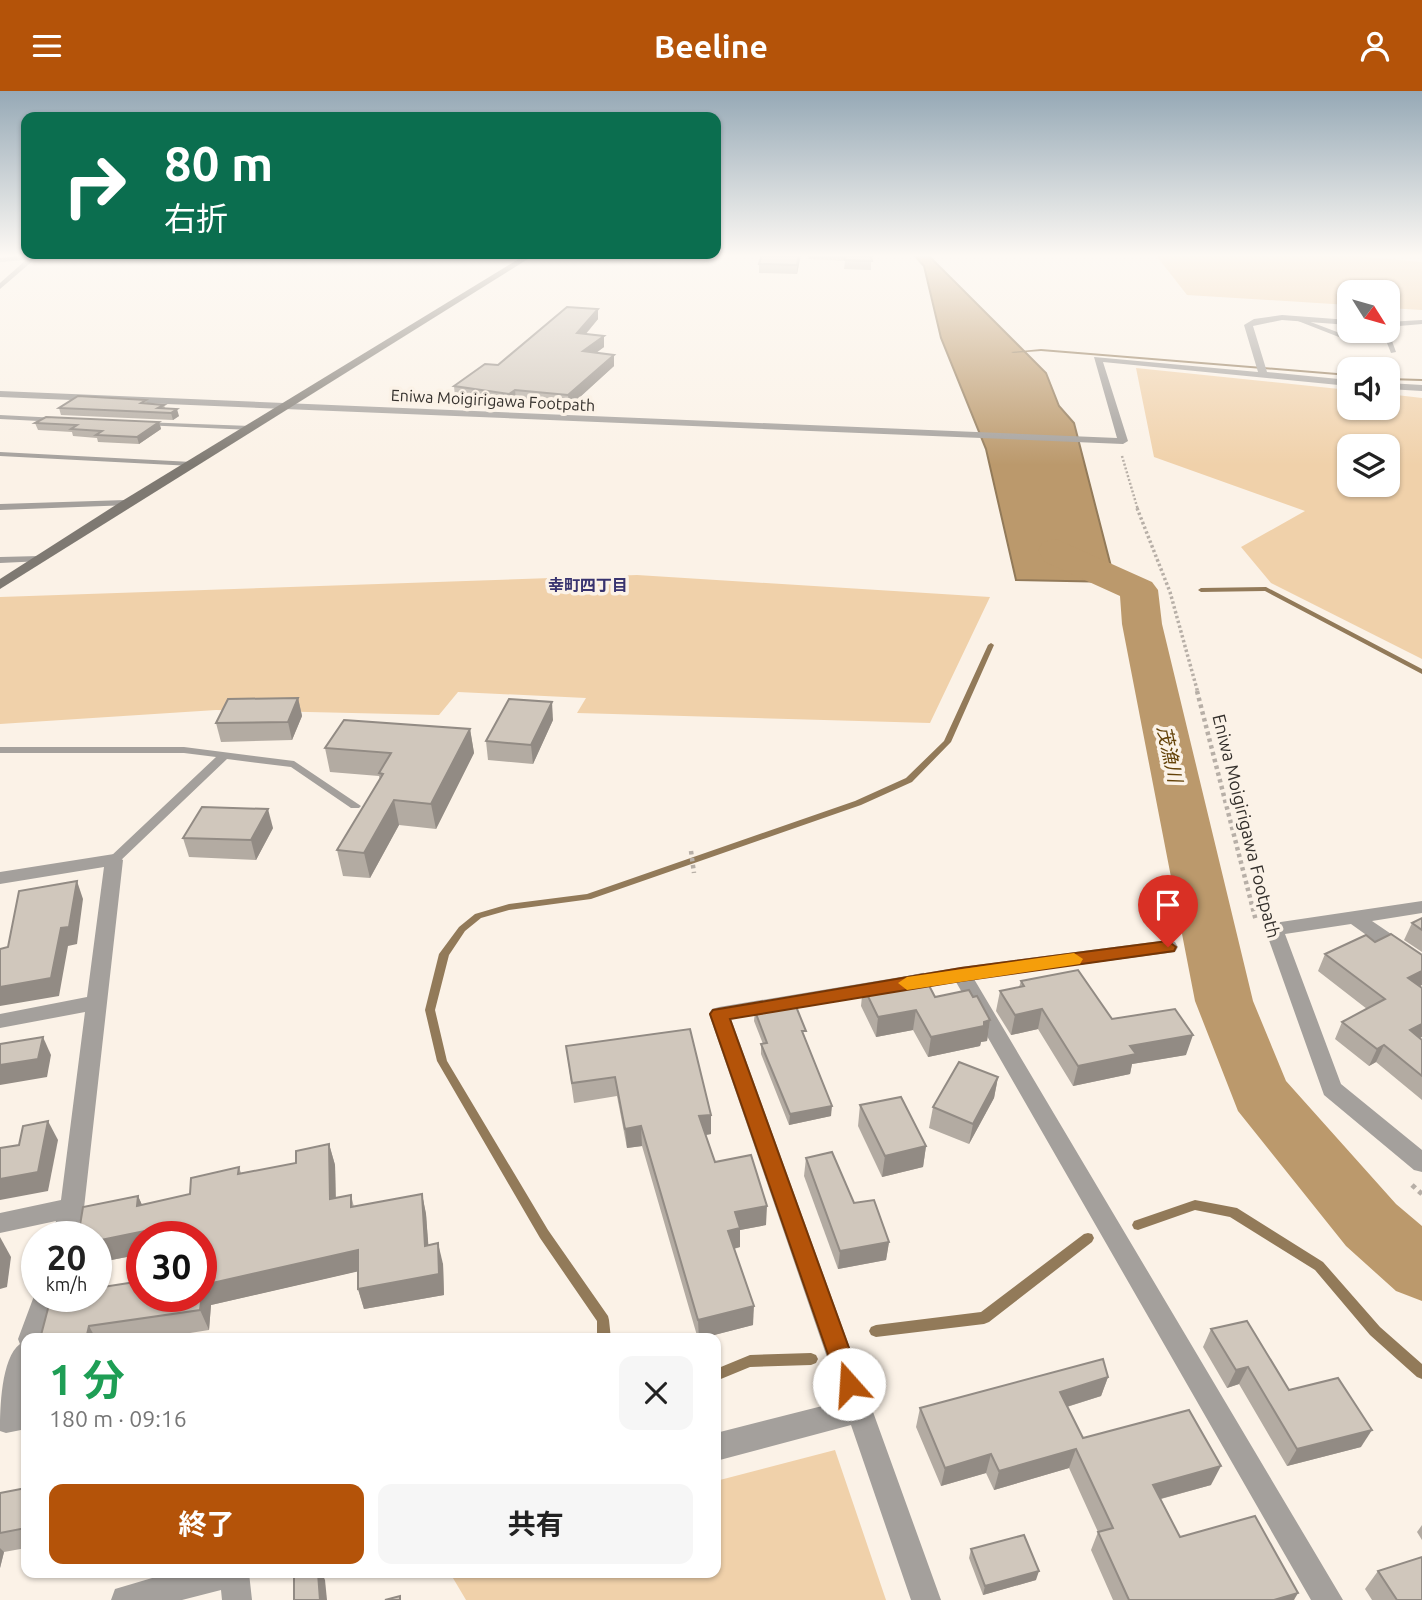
<!DOCTYPE html>
<html lang="ja">
<meta charset="utf-8">
<style>
body{margin:0;font-family:Ubuntu,"Noto Sans JP",sans-serif;background:#f6f6f6;color:#222;height:100vh;display:flex;flex-direction:column;font-size:26px;white-space:nowrap}
*{box-sizing:border-box;margin:0}
p{font-size:23px;color:#767676}
.icon{flex:none;width:38px;height:38px;fill:none;stroke:currentColor;stroke-width:2;stroke-linecap:round;stroke-linejoin:round}
.map{position:relative;flex:1;overflow:hidden}
.side{position:absolute;left:21px;top:1242px;width:700px;height:245px;display:flex;flex-direction:column;background:#fff;border-radius:14px;box-shadow:0 2px 5px #0004}
.side>*{flex:none}
.top-card{position:absolute;left:21px;top:21px;width:700px;height:147px;border-radius:14px;box-shadow:0 2px 5px #0004;background:#0b6e4f;color:#fff;overflow:hidden}
.needle{width:46px;rotate:127deg}
.fabs{position:absolute;left:1337px;top:189px;display:grid;gap:14px}
.fabs a{display:grid;place-items:center;width:63px;height:63px;border-radius:14px;background:#fff;box-shadow:0 2px 5px #0004;font-size:35px}
.speed{position:absolute;left:21px;top:1130px;display:flex;gap:14px;font-size:35px;font-weight:700;text-align:center}
.speed>*{display:grid;place-content:center;width:91px;height:91px;border-radius:50%;background:#fff;box-shadow:0 2px 5px #0004;line-height:1}
.speed small{font-size:18px;font-weight:400}
.speed .limit{border:10px solid #d22;background:#fff;color:#111}
.pin{position:absolute;display:grid;place-items:center;width:60px;height:60px;color:#fff;margin:-72px -30px;border-radius:50% 50% 50% 0;rotate:-45deg;box-shadow:0 0 7px #0007}
.pin .icon{rotate:45deg}
.me{position:absolute;width:77px;margin:-38px;rotate:341deg;stroke-linejoin:round;filter:drop-shadow(0 0 5px #0008)}
.turn{display:flex;align-items:center;gap:24px;height:147px;padding:0 28px;font-size:32px}
.turn .icon{width:91px;height:91px;stroke-width:2.5}
.turn b{display:block;font-size:49px;line-height:60px}
.round{display:grid;place-items:center;flex:none;width:74px;height:74px;border-radius:14px;background:#f6f6f6}
.headline{display:flex;align-items:center;justify-content:space-between;height:119px;padding:0 28px}
h1{font-size:42px;font-weight:700;line-height:52px;color:#1e9e55}
.action{display:flex;gap:14px;margin-top:auto;padding:14px 28px}
.action a{flex:1;height:80px;border-radius:14px;background:#b45309;color:#fff;font-size:28px;font-weight:700;line-height:80px;text-align:center}
.action a+a{background:#f6f6f6;color:#222}
header{display:flex;justify-content:space-between;align-items:center;height:91px;padding:0 28px;background:#b45309;color:#fff;font-size:32px;font-weight:700}
.map>svg:first-child{display:block}
.green{fill:#f0d1aa;fill-rule:evenodd}
.water{fill:#bb996c;stroke:#927a59;stroke-width:2}
.lines{fill:none;stroke-linecap:round;stroke-linejoin:round}
.stream{fill:#927a59;fill-rule:evenodd}
.river{fill:#bb996c;fill-rule:evenodd}
.path-far3{stroke:#b7afa7;stroke-width:2.5;stroke-dasharray:2 2;stroke-linecap:butt}
.path-far2{stroke:#b7afa7;stroke-width:3.5;stroke-dasharray:2.5 2.5;stroke-linecap:butt}
.path-far1{stroke:#b7afa7;stroke-width:4.5;stroke-dasharray:3.5 3.5;stroke-linecap:butt}
.path{stroke:#b7afa7;stroke-width:5;stroke-dasharray:4.5 4.5;stroke-linecap:butt}
.lane{fill:#a4a09c;fill-rule:evenodd}
.street{fill:#a4a09c;fill-rule:evenodd}
.secondary{fill:#7e7972;fill-rule:evenodd}
.wall{fill:#b3aba2}
.shaded-wall{fill:#928b84}
.building{fill:#d0c7bc;stroke:#928b84;stroke-width:2}
.route{fill:#b45309;stroke:#753606;stroke-width:2}
.slow{fill:#f59e0b}
.labels{text-anchor:middle;dominant-baseline:central;stroke-width:7;stroke-linejoin:round;paint-order:stroke}
.far-street-label{font-size:16px;fill:#34302c;stroke:#fbf2e7}
.far-neighbourhood-label{font-size:16px;font-weight:bold;fill:#38336f;stroke:#fbf2e7}
.street-label{font-size:18px;fill:#34302c;stroke:#fbf2e7}
.water-label{font-size:19px;font-style:italic;fill:#644208;stroke:#fbf2e7}
</style>
<header><svg class="icon" aria-label="menu" viewBox="0 0 24 24"><path d="M4 6h16M4 12h16M4 18h16"/></svg>Beeline<svg class="icon" aria-label="person" viewBox="0 0 24 24"><circle cx="12" cy="8" r="4"/><path d="M4 21q1-7 8-7t8 7"/></svg></header>
<div class="map">
<svg width="1422" height="1509" viewBox="0 0 1422 1509">
<rect width="100%" height="100%" fill="#fbf2e7"/>
<!-- green -->
<g class="green">
<polygon points="1155,163 1334,163 1422,171 1422,219 1388,217 1388,201 1349,201 1349,214 1187,204"/>
<path d="M1136,277L1349,299V317H1388V303L1422,307V568L1271,492L1241,456L1305,420L1154,366ZM1349,355H1388V394H1349Z"/>
<polygon points="637,484 990,506 930,632 577,622 586,607 458,601 439,624 216,619 0,633 0,506"/>
<polygon points="835,1359 886,1509 466,1509 450,1482 716,1482 716,1390"/>
</g>
<!-- water -->
<polygon class="water" points="913,163 927,163 1046,282 1059,315 1074,332 1115,491 1016,489 986,358 941,247 924,175"/>
<g class="lines">
<!-- stream -->
<g class="stream">
<polygon points="1041,258 1349,283 1349,285 1041,260 1013,262 1011,261"/>
<polygon points="1388,287 1422,288 1422,290 1388,289"/>
<polygon points="1266,496 1422,578 1422,583 1265,500 1201,501 1198,499 1201,497"/>
<polygon points="991,552 994,554 951,651 912,691 861,714 591,808 509,819 481,827 465,840 449,864 435,919 447,970 548,1139 608,1225 609,1229 611,1248 597,1248 597,1230 540,1147 437,970 425,919 439,863 459,836 475,823 509,813 587,803 855,710 906,687 944,650 988,554"/>
<polygon points="1195,1109 1237,1117 1323,1171 1380,1236 1422,1273 1422,1288 1417,1286 1370,1244 1315,1179 1230,1126 1195,1119 1138,1139 1134,1138 1132,1134 1134,1130"/>
<polygon points="1088,1142 1092,1143 1094,1147 1092,1151 989,1231 984,1233 876,1246 871,1244 869,1240 871,1236 876,1234 981,1221 1084,1143"/>
<polygon points="811,1262 816,1264 818,1268 816,1272 811,1274 750,1276 716,1290 716,1278 750,1264"/>
</g>
<!-- river -->
<polygon class="river" points="1056,448 1152,491 1158,499 1162,533 1253,910 1286,990 1396,1113 1422,1135 1422,1210 1396,1200 1346,1155 1238,1020 1195,910 1122,533 1120,505 1045,471 1038,459 1043,451"/>
<!-- path-far3 -->
<polyline class="path-far3" points="1122,365 1138,419"/>
<!-- path-far2 -->
<polyline class="path-far2" points="1137,417 1170,501 1198,602"/>
<!-- path-far1 -->
<g class="path-far1">
<polyline points="1197,600 1256,830"/>
<polyline points="691,760 694,782"/>
</g>
<!-- path -->
<polyline class="path" points="1412,1094 1422,1103"/>
<!-- lane -->
<g class="lane">
<polygon points="1300,227 1345,244 1386,248 1383,240 1388,239 1396,261 1391,262 1387,252 1344,248 1298,230"/>
<polygon points="0,324 58,327 62,329 58,331 0,328"/>
<polygon points="141,331 251,335 255,337 251,339 143,334 141,333"/>
<polygon points="0,361 192,371 196,373 192,375 0,365"/>
<polygon points="40,465 43,466 43,470 0,472 0,466"/>
<polygon points="0,656 184,656 294,670 361,715 359,717 351,717 291,676 227,668 118,772 110,772 108,769 110,766 216,666 184,662 0,662"/>
</g>
<!-- street -->
<g class="street">
<polygon points="42,163 69,163 35,168 0,198 0,192 26,169 0,171 0,167"/>
<polygon points="1282,224 1349,229 1349,234 1282,229 1253,235 1267,281 1349,289 1349,295 1103,271 1128,350 1123,353 0,306 0,300 1117,347 1094,266 1258,281 1244,234 1254,228"/>
<polygon points="1422,229 1422,233 1388,236 1388,231"/>
<polygon points="1388,292 1422,294 1422,300 1388,298"/>
<polygon points="126,409 130,410 130,414 0,419 0,413"/>
<polygon points="114,763 123,769 84,1117 75,1146 51,1146 56,1130 0,1142 0,1122 61,1109 85,921 0,937 0,923 87,906 104,776 0,793 0,781"/>
<polygon points="1422,810 1422,822 1372,830 1422,864 1422,881 1415,879 1351,833 1285,843 1341,993 1422,1059 1422,1081 1414,1079 1324,1004 1265,838 1274,832"/>
<polygon points="1168,849 1175,851 1178,856 1175,861 974,888 1343,1509 1311,1509 956,891 731,928 941,1509 911,1509 851,1334 716,1370 716,1342 842,1310 709,923 712,918 719,916 961,876"/>
<path d="M37,1197V1206H57L44,1248H26V1338L6,1342L0,1340C0,1318 1,1267 20,1253L18,1248Z"/>
<polygon points="169,1482 249,1482 252,1509 222,1509 221,1499 182,1509 111,1509 115,1498"/>
</g>
<!-- secondary -->
<polygon class="secondary" points="527,163 536,163 0,498 0,488 122,410"/>
</g>
<!-- wall -->
<g class="wall">
<polygon points="762,163 801,163 797,183 759,182 759,173"/>
<polygon points="809,163 871,163 871,179 844,178 845,170 808,168"/>
<polygon points="598,218 598,228 586,243 604,256 596,262 614,275 569,316 516,310 510,314 455,306 454,295 498,274"/>
<polygon points="146,309 147,312 164,314 165,317 179,325 173,329 61,324 59,317"/>
<polygon points="159,331 161,338 139,353 98,351 97,347 73,345 72,341 38,339 35,332"/>
<polygon points="298,607 302,625 292,649 221,651 216,632"/>
<polygon points="553,629 533,673 488,669 486,650"/>
<polygon points="470,638 474,662 436,738 399,734 370,787 343,785 337,759 380,689 379,685 330,681 325,657"/>
<polygon points="273,737 256,769 189,766 183,747"/>
<polygon points="1422,827 1422,861 1404,849 1412,832"/>
<polygon points="1325,863 1422,894 1420,895 1420,947 1422,949 1422,1009 1376,971 1369,975 1335,948 1342,931 1367,918 1318,880"/>
<polygon points="1021,890 1112,928 1186,964 1132,973 1130,983 1073,995 1038,938 1011,944 996,920 1000,900 1019,896"/>
<polygon points="863,895 935,906 973,906 990,929 987,950 981,951 980,955 928,966 913,939 876,946 861,915"/>
<polygon points="755,920 805,949 831,1025 789,1034 761,963 761,953 763,953 754,930"/>
<polygon points="566,955 711,1043 706,1044 715,1071 766,1134 740,1139 740,1156 734,1158 753,1234 698,1248 642,1055 627,1057 617,1005 574,1012"/>
<polygon points="998,986 994,1007 969,1053 929,1037 933,1016"/>
<polygon points="860,1014 926,1055 923,1076 882,1086 858,1035"/>
<polygon points="329,1053 335,1074 336,1107 351,1104 354,1116 422,1103 426,1123 428,1154 443,1173 444,1204 364,1218 358,1198 358,1180 211,1214 209,1239 152,1248 40,1248 201,1206 201,1146 142,1163 96,1172 96,1146 138,1105 142,1114 190,1103 239,1076 241,1082 296,1072"/>
<polygon points="806,1067 854,1112 889,1151 886,1169 838,1178 804,1085"/>
<polygon points="1211,1238 1289,1299 1361,1356 1287,1375 1239,1293 1227,1297 1203,1256"/>
<polygon points="1108,1286 1101,1305 1067,1316 1083,1347 1211,1394 1161,1408 1180,1446 1294,1509 1113,1509 1091,1459 1098,1441 1069,1377 994,1399 986,1382 941,1395 916,1336 920,1317"/>
<polygon points="26,1397 26,1457 4,1461 0,1477 0,1402"/>
<polygon points="1422,1434 1422,1449 1417,1441"/>
<polygon points="971,1458 1036,1489 983,1504 969,1467"/>
<polygon points="1378,1480 1422,1509 1372,1509 1365,1498"/>
</g>
<!-- shaded-wall -->
<g class="shaded-wall">
<polygon points="799,163 801,163 797,183 797,174"/>
<polygon points="598,218 598,228 577,253 577,242"/>
<polygon points="604,245 604,256 583,271 583,260"/>
<polygon points="614,264 614,275 569,316 568,304"/>
<polygon points="515,299 516,310 510,314 509,303"/>
<polygon points="177,318 179,325 173,329 171,322"/>
<polygon points="159,331 161,338 139,353 137,346"/>
<polygon points="298,607 302,625 292,649 288,631"/>
<polygon points="552,611 553,629 533,673 531,654"/>
<polygon points="470,638 474,662 436,738 431,713"/>
<polygon points="394,709 399,734 370,787 364,762"/>
<polygon points="268,718 273,737 256,769 251,749"/>
<polygon points="77,790 83,808 77,853 68,855 59,905 0,915 0,896 61,837"/>
<polygon points="1422,880 1422,894 1400,904 1408,887"/>
<polygon points="1042,918 1038,938 1011,944 1015,924"/>
<polygon points="916,919 913,939 876,946 878,926"/>
<polygon points="990,929 987,950 981,951 980,955 928,966 931,946"/>
<polygon points="1422,933 1422,946 1402,957 1410,939"/>
<polygon points="1193,944 1186,964 1132,973 1130,983 1073,995 1078,975 1130,955"/>
<polygon points="43,946 51,964 47,986 0,994 0,974"/>
<polygon points="1384,954 1376,971 1369,975 1377,958"/>
<polygon points="998,986 994,1007 969,1053 973,1033"/>
<polygon points="832,1015 831,1025 789,1034 790,1023"/>
<polygon points="711,1024 711,1043 699,1045 699,1025"/>
<polygon points="48,1030 58,1049 48,1100 0,1109 0,1088"/>
<polygon points="641,1035 642,1055 627,1057 625,1038"/>
<polygon points="329,1053 335,1074 336,1129 330,1108"/>
<polygon points="926,1055 923,1076 882,1086 885,1065"/>
<polygon points="422,1103 426,1123 430,1175 425,1155"/>
<polygon points="138,1105 147,1125 137,1115"/>
<polygon points="767,1115 766,1134 740,1139 740,1156 728,1159 728,1140 735,1121"/>
<polygon points="169,1135 173,1146 142,1146 142,1163 96,1172 96,1150"/>
<polygon points="0,1146 11,1166 7,1196 0,1198"/>
<polygon points="889,1151 886,1169 838,1178 840,1160"/>
<polygon points="438,1152 443,1173 444,1204 364,1218 358,1198"/>
<polygon points="358,1159 364,1179 211,1214 209,1239 200,1219 203,1194"/>
<polygon points="754,1215 753,1234 699,1248 698,1229"/>
<polygon points="89,1235 96,1248 86,1248"/>
<polygon points="1248,1276 1239,1293 1227,1297 1236,1279"/>
<polygon points="1108,1286 1101,1305 1053,1320 1060,1301"/>
<polygon points="1372,1339 1361,1356 1287,1375 1297,1358"/>
<polygon points="1076,1358 1069,1377 994,1399 999,1380"/>
<polygon points="991,1363 986,1382 941,1395 945,1377"/>
<polygon points="1221,1375 1211,1394 1145,1412 1153,1394"/>
<polygon points="0,1457 4,1461 0,1477"/>
<polygon points="1039,1480 1036,1489 983,1504 985,1495"/>
<polygon points="318,1482 322,1482 325,1489 327,1509 320,1509"/>
<polygon points="1298,1502 1294,1509 1274,1509"/>
</g>
<!-- building -->
<g class="building">
<polygon points="762,163 799,163 797,174 759,173"/>
<polygon points="846,163 871,163 872,170 845,169"/>
<polygon points="567,216 598,218 577,242 604,245 583,260 614,264 568,304 515,299 509,303 454,295 485,273 498,274"/>
<polygon points="78,305 146,309 141,312 164,314 158,317 177,318 171,322 59,317"/>
<polygon points="46,326 159,331 137,346 96,344 102,340 71,338 77,334 35,332"/>
<polygon points="298,607 288,631 216,632 228,608"/>
<polygon points="509,608 552,611 531,654 486,650"/>
<polygon points="344,629 470,638 431,713 394,709 364,762 337,759 383,683 379,682 391,662 325,657"/>
<polygon points="202,716 268,718 251,749 183,747"/>
<polygon points="77,790 69,836 61,837 51,887 0,896 0,858 8,856 19,800"/>
<polygon points="1422,827 1422,839 1412,832"/>
<polygon points="1391,843 1422,864 1422,880 1408,887 1422,897 1422,933 1410,939 1422,949 1422,985 1384,954 1377,958 1342,931 1385,908 1325,863 1366,844 1375,851"/>
<polygon points="1078,879 1112,928 1175,918 1193,944 1130,955 1136,963 1078,975 1042,918 1015,924 1000,900 1024,895 1021,890"/>
<polygon points="923,883 935,906 969,899 973,906 977,905 990,929 984,931 984,935 931,946 916,919 878,926 863,895"/>
<polygon points="795,913 806,940 802,940 832,1015 790,1023 761,953 767,952 755,920"/>
<polygon points="690,938 711,1024 699,1025 715,1071 751,1064 767,1115 735,1121 740,1137 728,1140 754,1215 698,1229 641,1035 625,1038 615,986 572,992 566,955"/>
<polygon points="43,946 38,968 0,974 0,953"/>
<polygon points="959,971 998,986 973,1033 933,1016"/>
<polygon points="901,1006 926,1055 885,1065 860,1014"/>
<polygon points="48,1030 38,1081 0,1088 0,1057 19,1054 23,1035"/>
<polygon points="329,1053 330,1108 351,1104 351,1116 422,1103 425,1155 438,1152 439,1183 358,1198 358,1159 203,1194 200,1219 89,1235 86,1248 40,1248 51,1206 96,1206 96,1197 142,1190 142,1206 201,1206 201,1146 167,1146 169,1135 96,1150 96,1146 78,1146 83,1116 138,1105 137,1115 190,1103 191,1087 239,1076 238,1083 296,1072 296,1060"/>
<polygon points="832,1061 854,1112 874,1109 889,1151 840,1160 806,1067"/>
<polygon points="1247,1230 1289,1299 1338,1287 1372,1339 1297,1358 1248,1276 1236,1279 1211,1238"/>
<polygon points="1103,1268 1108,1286 1060,1301 1083,1347 1189,1319 1221,1375 1153,1394 1180,1446 1255,1425 1298,1502 1274,1509 1129,1509 1098,1441 1113,1437 1076,1358 999,1380 991,1363 945,1377 920,1317"/>
<polygon points="26,1397 26,1437 0,1442 0,1402"/>
<polygon points="1024,1444 1039,1480 985,1495 971,1458"/>
<polygon points="1422,1466 1422,1509 1397,1509 1378,1480"/>
<polygon points="294,1482 318,1482 320,1509 294,1509"/>
<polygon points="400,1505 400,1509 385,1509"/>
</g>
<!-- sky -->
<linearGradient id="sky" x2="0" y2="1"><stop stop-color="#96a9b6"/><stop offset="0.44" stop-color="#fdf9f4"/><stop offset="1" stop-color="#fdf9f4" stop-opacity="0"/></linearGradient>
<rect width="1422" height="374" fill="url(#sky)"/>
<!-- route -->
<polygon class="route" points="1168,850 1176,856 1174,860 961,890 730,928 862,1293 858,1301 849,1304 841,1301 710,923 713,919 961,877"/>
<!-- slow -->
<polygon class="slow" points="1074,862 1083,868 1080,873 907,899 898,892 907,886"/>
<g class="labels">
<!-- far-street labels -->
<g class="far-street-label">
<text transform="translate(493 309) rotate(3)">Eniwa Moigirigawa Footpath</text>
</g>
<!-- far-neighbourhood labels -->
<g class="far-neighbourhood-label">
<text x="588" y="494">幸町四丁目</text>
</g>
<!-- street labels -->
<g class="street-label">
<text transform="translate(1247 735) rotate(76)">Eniwa Moigirigawa Footpath</text>
</g>
<!-- water labels -->
<g class="water-label">
<text transform="translate(1170 663) rotate(78)">茂漁川</text>
</g>
</g>
</svg>
<div class="fabs">
<a><svg class="needle" viewBox="-14 -14 28 28"><path d="M0-13l5 13h-10z" fill="#e53935"/><path d="M0 13l5-13h-10z" fill="#767676"/></svg></a>
<a><svg class="icon" aria-label="sound" viewBox="0 0 24 24"><path d="M4 9h4l5-4v14l-5-4H4zM17 9q2 3 0 6"/></svg></a>
<a><svg class="icon" aria-label="layers" viewBox="0 0 24 24"><path d="M12 4l9 5-9 5-9-5zM3 14l9 5 9-5"/></svg></a>
</div>
<div class="speed"><div>20<small>km/h</small></div><div class="limit">30</div></div>
<div class="pin" style="left:1168px;top:856px;background:#d93025"><svg class="icon" aria-label="arrive" viewBox="0 0 24 24"><path d="M6 21V4h12l-3 4 3 4H6"/></svg></div>
<svg class="me" style="left:849px;top:1293px" viewBox="-20 -20 40 40"><circle r="19" fill="#fff"/><path d="M0-13L10 11 0 6-10 11z" fill="#b45309"/></svg>
<div class="top-card">
<div class="turn"><svg class="icon" aria-label="right" viewBox="0 0 24 24"><path d="M7 20v-9h11M14 6l5 5-5 5"/></svg><div><b>80 m</b>右折</div></div>
</div>
<section class="side">
<div class="headline"><div><h1>1 分</h1><p>180 m · 09:16</p></div><a class="round"><svg class="icon" aria-label="close" viewBox="0 0 24 24"><path d="M6 6l12 12M18 6L6 18"/></svg></a></div>
<div class="action"><a>終了</a><a>共有</a></div>
</section>
</div>
